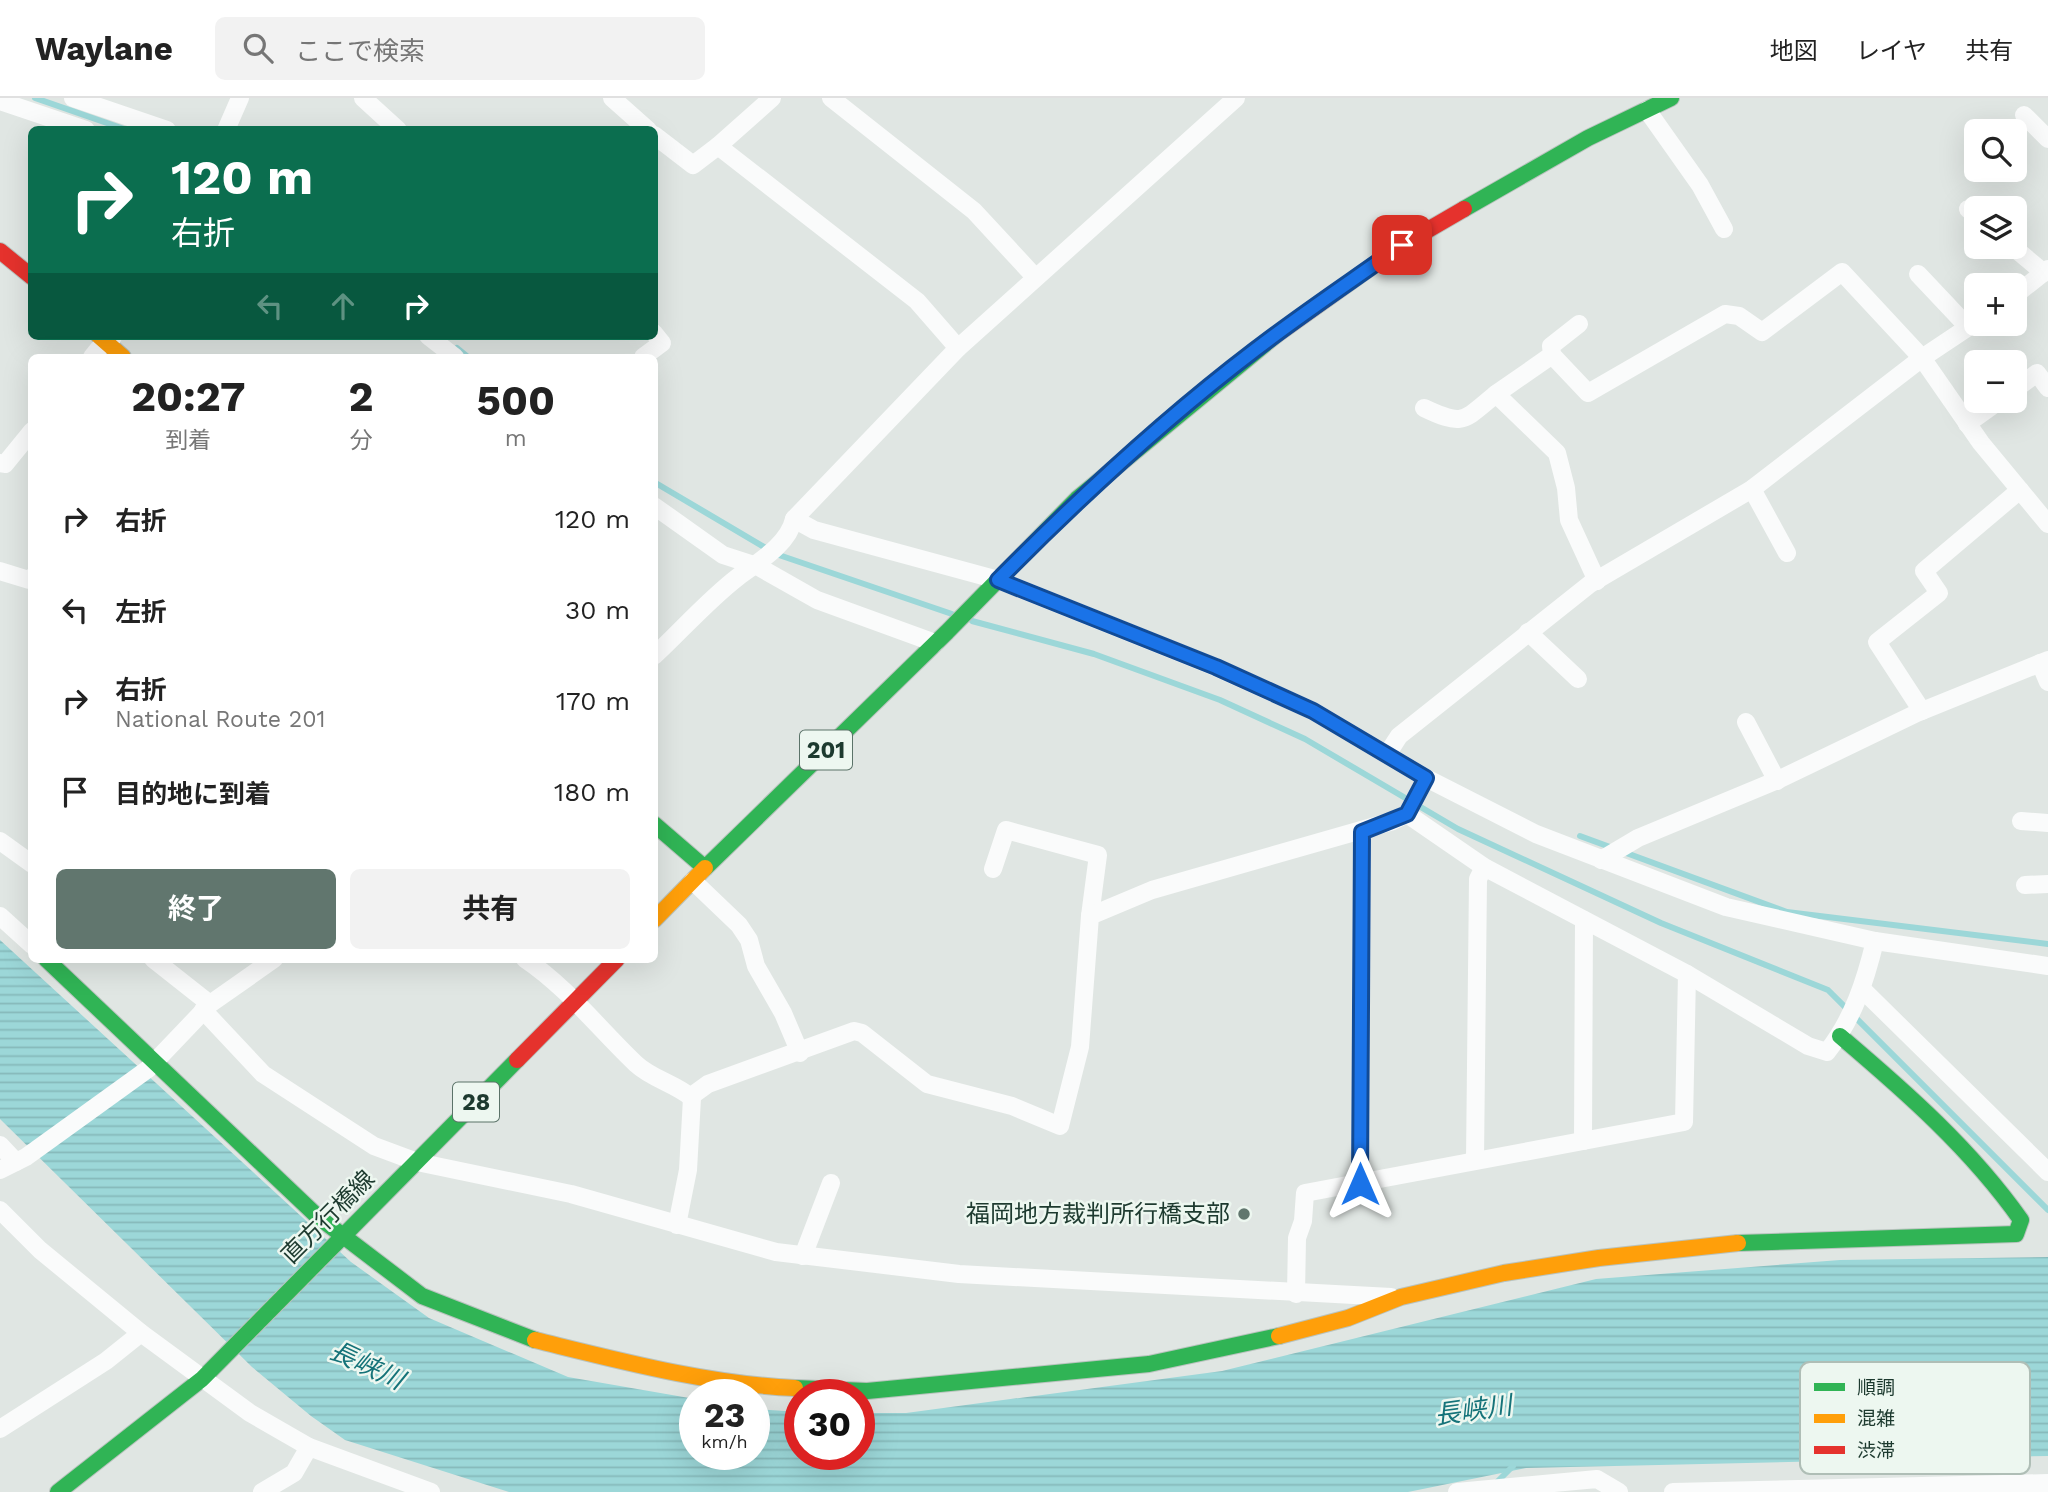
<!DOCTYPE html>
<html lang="ja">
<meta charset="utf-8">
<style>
body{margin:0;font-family:"Work Sans","Noto Sans JP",sans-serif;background:#f2f2f2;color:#222;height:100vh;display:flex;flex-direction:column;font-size:26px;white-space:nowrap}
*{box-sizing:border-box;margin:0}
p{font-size:23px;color:#767676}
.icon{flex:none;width:38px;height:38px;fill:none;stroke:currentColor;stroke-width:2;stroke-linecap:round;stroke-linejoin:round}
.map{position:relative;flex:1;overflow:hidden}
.details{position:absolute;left:28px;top:256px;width:630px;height:609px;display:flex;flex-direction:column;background:#fff;border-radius:10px;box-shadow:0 7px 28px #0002}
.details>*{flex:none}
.top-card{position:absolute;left:28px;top:28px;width:630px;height:214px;border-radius:10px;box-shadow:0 7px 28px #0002;background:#0b6e4f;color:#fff;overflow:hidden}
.fabs{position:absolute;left:1964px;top:21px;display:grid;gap:14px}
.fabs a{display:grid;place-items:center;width:63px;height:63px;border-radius:10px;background:#fff;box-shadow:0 7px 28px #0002;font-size:35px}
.speed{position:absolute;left:679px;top:1281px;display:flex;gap:14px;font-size:35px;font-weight:700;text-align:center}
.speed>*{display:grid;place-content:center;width:91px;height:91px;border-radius:50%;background:#fff;box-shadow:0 7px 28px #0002;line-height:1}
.speed small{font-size:18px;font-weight:400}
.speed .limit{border:10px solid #d22;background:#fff;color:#111}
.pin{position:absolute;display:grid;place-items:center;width:60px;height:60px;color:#fff;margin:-30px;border-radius:14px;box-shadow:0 4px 10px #0006}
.me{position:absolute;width:77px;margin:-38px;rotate:0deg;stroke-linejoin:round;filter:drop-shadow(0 0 5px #0008)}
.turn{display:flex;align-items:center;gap:24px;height:147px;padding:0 28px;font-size:32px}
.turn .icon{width:91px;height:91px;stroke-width:2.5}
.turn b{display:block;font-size:49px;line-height:60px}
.lanes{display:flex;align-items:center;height:66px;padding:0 28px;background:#0003;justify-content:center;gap:35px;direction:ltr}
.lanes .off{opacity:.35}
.eta{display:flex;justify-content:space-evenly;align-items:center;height:119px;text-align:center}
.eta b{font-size:42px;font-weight:700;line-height:49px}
.cta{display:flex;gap:14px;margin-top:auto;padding:14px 28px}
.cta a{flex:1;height:80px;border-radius:10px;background:#61766e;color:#fff;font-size:28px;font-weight:700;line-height:80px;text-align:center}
.cta a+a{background:#f2f2f2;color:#222}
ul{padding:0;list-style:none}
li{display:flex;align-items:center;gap:21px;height:91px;padding:0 28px}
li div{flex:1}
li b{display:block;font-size:26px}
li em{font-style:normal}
header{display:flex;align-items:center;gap:42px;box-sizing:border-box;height:98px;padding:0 35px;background:#fff;border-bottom:2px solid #e0e0e0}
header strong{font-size:33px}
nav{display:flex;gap:38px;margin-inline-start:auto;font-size:24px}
.search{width:490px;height:63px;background:#f2f2f2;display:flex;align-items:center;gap:18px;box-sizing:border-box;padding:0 24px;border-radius:10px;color:#767676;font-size:26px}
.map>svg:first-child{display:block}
.water{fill:url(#water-rules)}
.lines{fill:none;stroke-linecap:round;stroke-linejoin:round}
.stream{stroke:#9cd7d8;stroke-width:6}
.fast-casing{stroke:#b9c3be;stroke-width:18}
.slow-casing{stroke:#b9c3be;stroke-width:18}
.jam-casing{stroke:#b9c3be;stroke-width:18}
.street{stroke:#fafbfb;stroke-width:18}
.fast{stroke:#30b455;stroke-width:16}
.slow{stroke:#ff9f0a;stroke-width:16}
.jam{stroke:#e5322d;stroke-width:16}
.route-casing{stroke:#114b97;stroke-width:18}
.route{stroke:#1a73e8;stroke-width:12}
.poi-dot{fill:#61766e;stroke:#edf7f0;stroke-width:2.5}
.labels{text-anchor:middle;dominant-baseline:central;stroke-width:5;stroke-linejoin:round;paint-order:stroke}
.shield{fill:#edf7f0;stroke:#5b7369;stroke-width:2}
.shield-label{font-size:23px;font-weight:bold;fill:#1d3a2f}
.poi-label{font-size:24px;fill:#1d3a2f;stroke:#edf7f0;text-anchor:end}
.street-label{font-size:24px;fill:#1d3a2f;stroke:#edf7f0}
.water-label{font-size:26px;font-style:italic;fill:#157379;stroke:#edf7f0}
.key{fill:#edf7f0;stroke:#afbeb6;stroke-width:2}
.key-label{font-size:19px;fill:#1d3a2f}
</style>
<header>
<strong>Waylane</strong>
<div class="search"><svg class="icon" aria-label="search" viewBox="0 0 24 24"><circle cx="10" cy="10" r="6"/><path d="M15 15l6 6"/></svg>ここで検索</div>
<nav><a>地図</a><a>レイヤ</a><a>共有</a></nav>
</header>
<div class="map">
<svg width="2048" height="1394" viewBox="0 0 2048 1394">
<defs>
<pattern id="water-rules" width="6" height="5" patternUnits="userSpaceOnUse" patternTransform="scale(1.75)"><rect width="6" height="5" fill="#9cd7d8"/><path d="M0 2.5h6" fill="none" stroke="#86b9ba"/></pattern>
</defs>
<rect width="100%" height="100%" fill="#e0e6e3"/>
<!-- water -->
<polygon class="water" points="0,842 351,1164 429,1220 568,1279 695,1301 695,1356 754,1356 754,1311 800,1314 800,1356 859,1356 859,1315 906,1315 1222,1273 1596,1181 1840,1162 2048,1159 2048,1358 1526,1370 1408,1394 509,1394 345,1342 311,1318 252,1269 0,1021"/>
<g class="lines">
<!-- stream -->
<g class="stream">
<polyline points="35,0 127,32"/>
<polyline points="457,250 468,259"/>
<polyline points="654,384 776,456 952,516"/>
<polyline points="972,523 1094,556 1220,602 1305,641 1458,731 1661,825 1828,892 2048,1112"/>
<polyline points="1580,738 1787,814 2048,846"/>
<polyline points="1496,1385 1513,1368"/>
</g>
<!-- fast casing -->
<g class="fast-casing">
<g id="fast">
<polyline points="1464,111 1588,40 1671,0"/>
<polyline points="654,726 705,770 947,534 1077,401 1276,237"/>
<polyline points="46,861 317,1118 422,1198 535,1242"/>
<path d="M1738,1145L2016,1136L2021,1122C1971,1051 1906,994 1840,938"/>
<polyline points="795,1290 867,1293 1149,1266 1279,1238"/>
<polyline points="58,1394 202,1281 517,962"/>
</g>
</g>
<!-- slow casing -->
<g class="slow-casing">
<g id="slow">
<polyline points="99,238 123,259"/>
<polyline points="654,822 705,770"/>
<polyline points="1279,1238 1348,1220 1401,1199 1504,1175 1599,1160 1738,1145"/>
<path d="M535,1242C621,1263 707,1286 795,1290"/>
</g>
</g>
<!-- jam casing -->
<g class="jam-casing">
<g id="jam">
<polyline points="0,153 32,179"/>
<polyline points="1276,237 1402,147 1464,111"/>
<polyline points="517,962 617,861"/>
</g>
</g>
<!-- street -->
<g class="street">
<polyline points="73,0 167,32"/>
<polyline points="363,0 398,32"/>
<polyline points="612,0 648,32"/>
<polyline points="772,0 718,48 917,203 958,250"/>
<polyline points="831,0 974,113 1035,179"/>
<polyline points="0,3 86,32"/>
<polyline points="1647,12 1700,87 1724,131"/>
<polyline points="2024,17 2048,41"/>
<polyline points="226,32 240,0"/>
<polyline points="654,37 693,67 718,48"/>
<polyline points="1968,111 1976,117"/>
<polyline points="2013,149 2044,175"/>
<polyline points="1918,176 1968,229"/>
<polyline points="2014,198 2048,171"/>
<polyline points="428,238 455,259"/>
<polyline points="1552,257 1588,295 1725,216 1739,218 1762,234 1842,174 1922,260 1981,345 2048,426"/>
<polyline points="92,259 105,243 113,239"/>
<polyline points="643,259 662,245 654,235"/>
<polyline points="2014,292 2037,275 2048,290"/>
<polyline points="1496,296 1552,257 1551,248 1579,226"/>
<path d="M1424,310C1464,329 1463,323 1496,296L1557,355L1566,390L1569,422L1597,483"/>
<polyline points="1967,326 1999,303"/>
<polyline points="0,365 5,366 32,333"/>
<polyline points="1752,391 1787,455"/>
<polyline points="654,408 723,457 757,468 817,502 935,545"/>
<polyline points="794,421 814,432 998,482 1215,569 1313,613 1426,680 1536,736 1726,809 1875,843 2048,868"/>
<polyline points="0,473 29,482 32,479"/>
<polyline points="1528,534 1578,581"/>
<path d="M654,558C682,532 708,502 738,479C758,464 788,447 794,421L958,250L1236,0"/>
<polyline points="2040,565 2048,584"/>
<polyline points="1922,613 1877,544 1939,495 1924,473 2020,392"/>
<polyline points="1746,624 1777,683"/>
<polyline points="1388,655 1399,638 1590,486 1752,391 1922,260 1976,224"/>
<path d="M1407,716L1484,769L1687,876L1808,948L1827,954C1853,921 1865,884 1875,843"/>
<polyline points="2021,723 2048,725"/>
<polyline points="0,743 32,766"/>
<polyline points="1601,762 1638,740 1780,681 1917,615 2048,562"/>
<polyline points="993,771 1006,732 1098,757 1090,818"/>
<polyline points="693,783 739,827 749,842 756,868 783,915 800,955"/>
<polyline points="2025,787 2048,786"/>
<polyline points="0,818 32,847"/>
<polyline points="153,861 210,906"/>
<path d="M525,861C568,890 599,931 636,966C652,981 676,986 692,1000L688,1072L677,1127"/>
<polyline points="1863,892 2048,1074"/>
<polyline points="203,912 263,976 374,1048 417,1064 571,1096 776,1154 959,1176 1391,1199"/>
<polyline points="690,999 708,986 854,933 862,935 927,986 1012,1008 1060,1028 1080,949 1090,818 1152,792 1393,723 1407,716 1426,680"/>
<polyline points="1583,1043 1584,822"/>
<polyline points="0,1047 16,1064"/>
<polyline points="1475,1062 1478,781 1484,769"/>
<polyline points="0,1072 26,1059 148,971 210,906 274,861"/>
<polyline points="1360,1086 1362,735"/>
<polyline points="0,1112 40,1152 141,1235 250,1315 309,1349 431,1394"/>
<polyline points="803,1158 831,1085"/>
<polyline points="1296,1196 1297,1140 1303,1123 1305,1095 1684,1024 1687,876"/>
<polyline points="0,1331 106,1263 141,1235"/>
<polyline points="262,1394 294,1375 309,1349"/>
<polyline points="1457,1394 1597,1381 1619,1394"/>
<polyline points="1673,1394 2048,1385"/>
</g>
<!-- fast -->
<use href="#fast" class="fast"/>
<!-- slow -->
<use href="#slow" class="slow"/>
<!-- jam -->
<use href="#jam" class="jam"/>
</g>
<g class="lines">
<!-- route casing -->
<g class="route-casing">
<path id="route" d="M1360,1086L1362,734L1407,716L1426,680L1313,613L1216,569L998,482C1079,400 1163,322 1255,252C1303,215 1353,182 1402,147"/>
</g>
<!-- route -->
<use href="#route" class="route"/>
</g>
<!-- markers -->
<circle class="poi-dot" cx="1244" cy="1116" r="7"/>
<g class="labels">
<!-- shield labels -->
<g class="shield">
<rect x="800" y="632.5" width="52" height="39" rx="5"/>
<rect x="453" y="984.5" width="46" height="39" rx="5"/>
</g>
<g class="shield-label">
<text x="826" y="652">201</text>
<text x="476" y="1004">28</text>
</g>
<!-- poi labels -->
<g class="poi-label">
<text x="1230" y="1116">福岡地方裁判所行橋支部</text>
</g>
<!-- street labels -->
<g class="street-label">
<text transform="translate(328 1119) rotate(-45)">直方行橋線</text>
</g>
<!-- water labels -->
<g class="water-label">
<text transform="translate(367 1267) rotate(25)">長峡川</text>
<text transform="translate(1473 1312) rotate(-8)">長峡川</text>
</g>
</g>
<!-- legend -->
<rect x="1800" y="1264" width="230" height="112" rx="10" class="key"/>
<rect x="1814" y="1285" width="31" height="8" fill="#30b455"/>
<rect x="1814" y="1316" width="31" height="9" fill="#ff9f0a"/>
<rect x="1814" y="1348" width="31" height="8" fill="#e5322d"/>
<g class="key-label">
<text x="1857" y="1296">順調</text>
<text x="1857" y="1327">混雑</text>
<text x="1857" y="1359">渋滞</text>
</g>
</svg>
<div class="fabs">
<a><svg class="icon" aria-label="search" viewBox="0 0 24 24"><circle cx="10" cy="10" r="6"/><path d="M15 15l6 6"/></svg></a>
<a><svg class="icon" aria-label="layers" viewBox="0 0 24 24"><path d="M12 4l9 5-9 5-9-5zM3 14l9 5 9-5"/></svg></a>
<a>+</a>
<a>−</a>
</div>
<div class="speed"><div>23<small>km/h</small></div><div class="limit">30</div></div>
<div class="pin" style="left:1402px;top:147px;background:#d93025"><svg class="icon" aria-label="arrive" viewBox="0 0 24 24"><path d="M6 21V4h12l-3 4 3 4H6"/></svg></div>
<svg class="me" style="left:1360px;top:1086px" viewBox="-20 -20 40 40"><path d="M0-17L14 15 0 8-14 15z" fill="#1a73e8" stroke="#fff" stroke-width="4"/></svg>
<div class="top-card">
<div class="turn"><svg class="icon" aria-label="right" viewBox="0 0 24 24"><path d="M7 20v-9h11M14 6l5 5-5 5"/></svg><div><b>120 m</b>右折</div></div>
<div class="lanes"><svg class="icon off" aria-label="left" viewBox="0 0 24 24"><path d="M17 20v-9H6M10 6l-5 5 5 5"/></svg><svg class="icon off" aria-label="ahead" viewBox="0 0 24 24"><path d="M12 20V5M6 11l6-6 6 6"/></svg><svg class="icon" aria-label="right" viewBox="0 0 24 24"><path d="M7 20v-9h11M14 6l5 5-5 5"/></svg></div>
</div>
<section class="details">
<div class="eta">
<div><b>20:27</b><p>到着</p></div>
<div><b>2</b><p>分</p></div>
<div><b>500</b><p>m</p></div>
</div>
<ul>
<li><svg class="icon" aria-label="right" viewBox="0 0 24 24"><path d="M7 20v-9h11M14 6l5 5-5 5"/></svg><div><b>右折</b></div><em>120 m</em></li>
<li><svg class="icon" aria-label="left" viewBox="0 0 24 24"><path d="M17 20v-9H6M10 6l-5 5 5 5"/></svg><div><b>左折</b></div><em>30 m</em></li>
<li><svg class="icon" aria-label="right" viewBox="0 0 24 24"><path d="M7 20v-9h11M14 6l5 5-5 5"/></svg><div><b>右折</b><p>National Route 201</p></div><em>170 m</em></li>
<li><svg class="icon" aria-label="arrive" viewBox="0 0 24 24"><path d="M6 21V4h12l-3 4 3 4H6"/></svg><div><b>目的地に到着</b></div><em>180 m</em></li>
</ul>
<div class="cta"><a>終了</a><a>共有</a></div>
</section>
</div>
